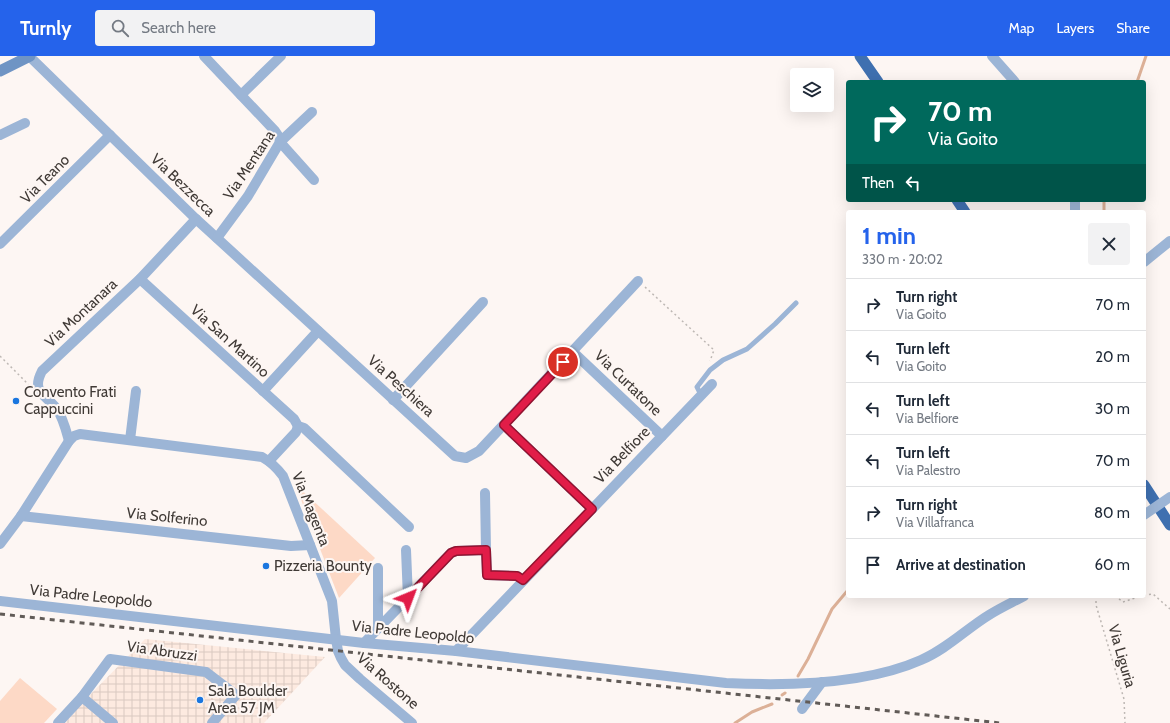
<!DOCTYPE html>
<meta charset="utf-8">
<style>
body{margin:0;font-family:Cabin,sans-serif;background:#f2f2f3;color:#1f2937;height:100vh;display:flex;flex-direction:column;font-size:15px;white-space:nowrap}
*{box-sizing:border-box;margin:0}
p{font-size:13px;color:#747a83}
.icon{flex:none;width:22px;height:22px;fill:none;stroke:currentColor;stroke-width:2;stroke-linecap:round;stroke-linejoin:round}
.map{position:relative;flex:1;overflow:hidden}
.side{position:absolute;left:846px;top:154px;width:300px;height:388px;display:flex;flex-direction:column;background:#fff;border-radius:4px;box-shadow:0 4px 16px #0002}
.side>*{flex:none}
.guide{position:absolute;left:846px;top:24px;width:300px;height:122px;border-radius:4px;box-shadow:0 4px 16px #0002;background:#00695c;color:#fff;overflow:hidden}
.buttons{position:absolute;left:790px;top:12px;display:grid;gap:8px}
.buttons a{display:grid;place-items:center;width:44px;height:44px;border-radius:4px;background:#fff;box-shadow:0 4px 16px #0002;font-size:20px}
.pin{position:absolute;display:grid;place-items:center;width:34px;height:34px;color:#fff;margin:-17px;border:2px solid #fff;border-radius:50%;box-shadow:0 1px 4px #0007}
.me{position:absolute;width:44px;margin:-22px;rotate:44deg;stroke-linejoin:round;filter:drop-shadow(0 0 3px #0008)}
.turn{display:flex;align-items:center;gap:14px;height:84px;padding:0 16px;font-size:18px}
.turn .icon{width:52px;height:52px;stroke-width:2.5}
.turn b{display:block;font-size:28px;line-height:34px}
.then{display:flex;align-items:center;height:38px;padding:0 16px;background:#0003;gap:8px;font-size:15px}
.round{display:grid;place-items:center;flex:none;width:42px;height:42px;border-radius:4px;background:#f2f2f3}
.headline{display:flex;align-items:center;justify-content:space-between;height:68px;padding:0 16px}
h1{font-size:24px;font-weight:700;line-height:30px;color:#2563eb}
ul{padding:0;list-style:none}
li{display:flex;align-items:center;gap:12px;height:52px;padding:0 16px;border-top:1px solid #e0e1e3}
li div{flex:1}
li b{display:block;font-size:15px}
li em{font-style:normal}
header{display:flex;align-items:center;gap:24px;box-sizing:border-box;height:56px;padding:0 20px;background:#2563eb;color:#fff}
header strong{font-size:19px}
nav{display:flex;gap:22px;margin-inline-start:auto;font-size:14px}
.search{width:280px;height:36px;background:#f2f2f3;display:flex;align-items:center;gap:10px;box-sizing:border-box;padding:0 14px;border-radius:4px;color:#747a83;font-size:15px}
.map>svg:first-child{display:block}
.industrial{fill:url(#industrial-grid)}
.green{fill:#fdd9c6}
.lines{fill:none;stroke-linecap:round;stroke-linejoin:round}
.stream{stroke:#dcb097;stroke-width:3}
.path{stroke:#beb8b4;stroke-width:1.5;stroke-dasharray:2 3;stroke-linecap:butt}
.service{stroke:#9cb5d6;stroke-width:5}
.minor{stroke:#9cb5d6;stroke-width:10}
.secondary{stroke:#6f94c4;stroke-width:11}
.trunk{stroke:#3f70b0;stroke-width:11}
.rail{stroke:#615b57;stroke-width:3;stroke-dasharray:5 5;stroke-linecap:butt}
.minor-bridge{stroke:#9cb5d6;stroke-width:10}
.route-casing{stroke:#92132f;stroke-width:10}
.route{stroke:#e11d48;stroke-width:7}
.poi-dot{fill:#1a76df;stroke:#fdf6f3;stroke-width:1.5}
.labels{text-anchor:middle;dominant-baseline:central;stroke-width:4;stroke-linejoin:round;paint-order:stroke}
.street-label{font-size:15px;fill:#403a36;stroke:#fdf6f3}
.poi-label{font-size:15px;fill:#403a36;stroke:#fdf6f3;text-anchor:start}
</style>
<header>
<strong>Turnly</strong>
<div class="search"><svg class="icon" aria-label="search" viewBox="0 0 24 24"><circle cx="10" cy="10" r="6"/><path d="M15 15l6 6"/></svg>Search here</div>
<nav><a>Map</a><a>Layers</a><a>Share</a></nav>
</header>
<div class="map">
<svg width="1170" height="667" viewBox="0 0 1170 667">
<defs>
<pattern id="industrial-grid" width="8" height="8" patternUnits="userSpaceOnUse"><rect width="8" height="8" fill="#fdeae0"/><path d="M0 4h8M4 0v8" fill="none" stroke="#dac9c1"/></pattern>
</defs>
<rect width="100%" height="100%" fill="#fdf6f3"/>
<!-- industrial -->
<polygon class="industrial" points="145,583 325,601 264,667 65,667 82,647"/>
<!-- green -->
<g class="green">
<polygon points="295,428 375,502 339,542"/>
<polygon points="20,622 57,653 44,667 0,667 0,645"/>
</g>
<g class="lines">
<!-- stream -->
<g class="stream">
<polyline points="1137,26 1146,0"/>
<polyline points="1104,156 1104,144"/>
<polyline points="798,620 808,603 832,553 848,534"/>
<polyline points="782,639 785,637"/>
<polyline points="735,667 752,656 772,648"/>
</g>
<!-- path -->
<g class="path">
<polyline points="645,231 714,294 710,305"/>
<polyline points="0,300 29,329"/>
<polyline points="1144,539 1153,538 1170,553"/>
<polyline points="1096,540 1096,549 1124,643 1125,667"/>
<polyline points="1115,540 1123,546 1141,540"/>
</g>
<!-- service -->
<polyline class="service" points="701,339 697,331 710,314 723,304 747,293 775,268 796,247"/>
<!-- minor -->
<g class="minor">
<polyline points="29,0 196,163 455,400 466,402 479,395 638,225"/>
<polyline points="204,0 275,75 279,81 280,86 314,124"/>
<polyline points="992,0 1015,26"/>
<polyline points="241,39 281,0"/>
<polyline points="0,79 25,67"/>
<polyline points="1075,156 1075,144"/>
<polyline points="217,182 248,140 280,86 312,56"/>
<polyline points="0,188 110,79"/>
<polyline points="1144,206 1170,185"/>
<polyline points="140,223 294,363 298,370 304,372 409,471"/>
<polyline points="573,296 662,380"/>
<polyline points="263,335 318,275"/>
<polyline points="393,344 483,246"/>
<polyline points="504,369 592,453"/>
<polyline points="130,384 136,335"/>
<path d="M69,385C66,374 63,361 56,352C45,338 31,336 42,315L140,223L196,163"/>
<polyline points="269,405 296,376 298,370"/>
<polyline points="485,437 486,494"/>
<polyline points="21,460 291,490 310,489"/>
<path d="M0,488L21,460L69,385L74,380L80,378L262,401C271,406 277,412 283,420L332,545L336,583L338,595L341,602L345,609L360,623L412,667"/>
<polyline points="406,494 408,542"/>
<polyline points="378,512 378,572"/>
<path d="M0,545L364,587L456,595L726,627C787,630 865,629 921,604C947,593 966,573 989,559C1000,552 1013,546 1024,540"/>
<polyline points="364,587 451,497 456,495 486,494 487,519 517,520 523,524"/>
<polyline points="456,595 712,328"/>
<polyline points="82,641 113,667"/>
<polyline points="802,653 822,626"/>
<polyline points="58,667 82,641 110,603 206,616 236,639 212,667"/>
</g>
<!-- secondary -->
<polyline class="secondary" points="0,15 30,0"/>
<!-- trunk -->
<g class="trunk">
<polyline points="860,0 878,26"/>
<polyline points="957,144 965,156"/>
<polyline points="1144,429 1170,469"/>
</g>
<!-- rail -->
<polyline class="rail" points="0,558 1000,667"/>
<!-- minor-bridge -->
<polyline class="minor-bridge" points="1144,459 1170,441"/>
</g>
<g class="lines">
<!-- route casing -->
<g class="route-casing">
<polyline id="route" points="408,542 451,497 456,495 486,494 487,519 517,520 523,524 592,453 504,369 563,306"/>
</g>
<!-- route -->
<use href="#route" class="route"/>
</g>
<!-- markers -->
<g class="poi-dot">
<circle cx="16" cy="345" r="4"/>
<circle cx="266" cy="510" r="4"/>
<circle cx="200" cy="644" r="4"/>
</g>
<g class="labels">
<!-- street labels -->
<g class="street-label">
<text transform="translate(249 109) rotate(-56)">Via Mentana</text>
<text transform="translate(45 123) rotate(-45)">Via Teano</text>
<text transform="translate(183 129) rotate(44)">Via Bezzecca</text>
<text transform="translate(81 257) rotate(-43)">Via Montanara</text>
<text transform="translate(230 285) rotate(42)">Via San Martino</text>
<text transform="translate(628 327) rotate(44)">Via Curtatone</text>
<text transform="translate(401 330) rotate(42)">Via Peschiera</text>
<text transform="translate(622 399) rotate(-46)">Via Belfiore</text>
<text transform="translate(311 453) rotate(68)">Via Magenta</text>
<text transform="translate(167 461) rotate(6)">Via Solferino</text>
<text transform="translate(91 540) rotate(6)">Via Padre Leopoldo</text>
<text transform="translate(413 576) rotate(6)">Via Padre Leopoldo</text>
<text transform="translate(162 595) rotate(8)">Via Abruzzi</text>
<text transform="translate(1122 600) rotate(74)">Via Liguria</text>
<text transform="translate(388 625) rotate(41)">Via Rostone</text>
</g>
<!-- poi labels -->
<g class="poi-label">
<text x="24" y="336">Convento Frati<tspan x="24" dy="17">Cappuccini</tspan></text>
<text x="274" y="510">Pizzeria Bounty</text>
<text x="208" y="635">Sala Boulder<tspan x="208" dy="17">Area 57 JM</tspan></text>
</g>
</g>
</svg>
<div class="buttons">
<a><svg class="icon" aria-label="layers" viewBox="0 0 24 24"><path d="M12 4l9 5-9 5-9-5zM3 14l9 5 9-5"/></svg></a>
</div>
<div class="pin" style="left:563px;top:306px;background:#d93025"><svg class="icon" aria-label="arrive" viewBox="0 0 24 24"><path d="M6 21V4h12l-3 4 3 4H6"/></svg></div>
<svg class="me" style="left:408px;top:542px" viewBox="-20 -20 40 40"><path d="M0-17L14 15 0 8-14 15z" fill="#e11d48" stroke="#fff" stroke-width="4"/></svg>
<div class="guide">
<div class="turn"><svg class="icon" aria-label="right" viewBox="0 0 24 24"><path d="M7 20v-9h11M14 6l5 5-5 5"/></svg><div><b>70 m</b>Via Goito</div></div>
<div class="then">Then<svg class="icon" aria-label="left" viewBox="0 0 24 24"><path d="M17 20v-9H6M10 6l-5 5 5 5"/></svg></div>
</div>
<section class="side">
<div class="headline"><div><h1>1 min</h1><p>330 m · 20:02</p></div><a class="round"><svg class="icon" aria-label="close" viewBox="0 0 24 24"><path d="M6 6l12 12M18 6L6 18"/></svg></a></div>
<ul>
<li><svg class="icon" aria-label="right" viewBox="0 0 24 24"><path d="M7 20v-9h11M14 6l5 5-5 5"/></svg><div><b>Turn right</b><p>Via Goito</p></div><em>70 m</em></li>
<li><svg class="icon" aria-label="left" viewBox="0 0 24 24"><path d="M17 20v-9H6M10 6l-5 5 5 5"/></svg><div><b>Turn left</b><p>Via Goito</p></div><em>20 m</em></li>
<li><svg class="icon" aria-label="left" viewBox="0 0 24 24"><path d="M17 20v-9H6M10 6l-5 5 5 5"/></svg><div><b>Turn left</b><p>Via Belfiore</p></div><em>30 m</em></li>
<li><svg class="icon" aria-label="left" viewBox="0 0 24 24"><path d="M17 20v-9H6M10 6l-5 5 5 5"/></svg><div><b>Turn left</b><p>Via Palestro</p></div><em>70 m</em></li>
<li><svg class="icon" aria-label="right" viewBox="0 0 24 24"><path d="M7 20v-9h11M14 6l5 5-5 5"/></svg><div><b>Turn right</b><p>Via Villafranca</p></div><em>80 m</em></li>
<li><svg class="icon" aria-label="arrive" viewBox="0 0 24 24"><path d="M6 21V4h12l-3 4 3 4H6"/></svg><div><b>Arrive at destination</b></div><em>60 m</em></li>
</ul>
</section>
</div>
